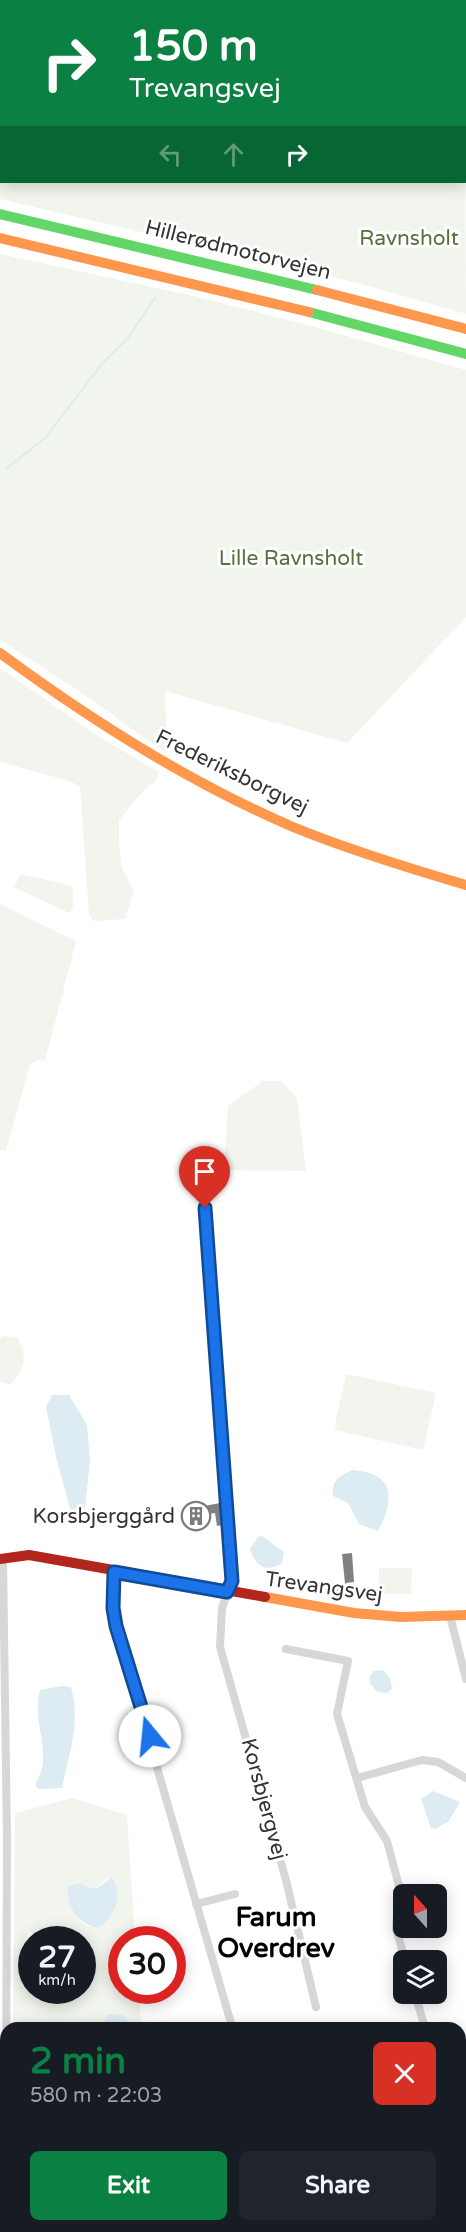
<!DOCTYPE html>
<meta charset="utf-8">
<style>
body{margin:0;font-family:"Varela Round",sans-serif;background:#20242c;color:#f1f3f6;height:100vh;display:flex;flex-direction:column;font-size:22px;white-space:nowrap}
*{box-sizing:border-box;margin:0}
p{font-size:20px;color:#9ea1a6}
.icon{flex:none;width:33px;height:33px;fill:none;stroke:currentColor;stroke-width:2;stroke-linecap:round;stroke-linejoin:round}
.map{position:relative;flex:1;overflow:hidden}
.drawer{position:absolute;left:0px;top:2022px;width:466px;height:210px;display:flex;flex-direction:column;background:#171b24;border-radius:18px 18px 0 0;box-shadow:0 3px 15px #0003}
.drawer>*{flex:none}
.hud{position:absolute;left:0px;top:0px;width:466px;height:183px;box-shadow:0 3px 15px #0003;background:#0b8043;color:#fff;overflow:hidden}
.needle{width:39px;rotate:339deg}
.controls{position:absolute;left:393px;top:1884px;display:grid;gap:12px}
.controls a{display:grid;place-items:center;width:54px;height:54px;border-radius:9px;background:#171b24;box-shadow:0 3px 15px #0003;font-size:30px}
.speed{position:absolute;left:18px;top:1926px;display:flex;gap:12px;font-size:30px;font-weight:700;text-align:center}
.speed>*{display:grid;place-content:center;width:78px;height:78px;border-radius:50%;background:#171b24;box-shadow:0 3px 15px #0003;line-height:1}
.speed small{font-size:15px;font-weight:400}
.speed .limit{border:9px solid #d22;background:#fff;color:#111}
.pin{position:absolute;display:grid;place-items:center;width:51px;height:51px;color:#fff;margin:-62px -26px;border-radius:50% 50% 50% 0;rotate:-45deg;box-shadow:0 0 6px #0007}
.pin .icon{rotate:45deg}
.me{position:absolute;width:66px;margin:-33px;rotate:343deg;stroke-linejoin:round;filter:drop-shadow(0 0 4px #0008)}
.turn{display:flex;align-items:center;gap:21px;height:126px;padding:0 30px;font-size:27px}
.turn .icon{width:78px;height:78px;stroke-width:2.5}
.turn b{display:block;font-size:42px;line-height:51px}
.lanes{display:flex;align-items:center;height:57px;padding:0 30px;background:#0003;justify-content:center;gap:30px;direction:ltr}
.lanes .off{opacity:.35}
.round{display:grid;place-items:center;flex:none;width:63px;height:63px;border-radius:9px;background:#20242c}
.head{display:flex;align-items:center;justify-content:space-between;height:102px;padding:0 30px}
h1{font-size:36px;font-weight:700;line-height:45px;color:#0b8043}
.button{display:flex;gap:12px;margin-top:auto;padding:12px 30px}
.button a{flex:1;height:69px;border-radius:9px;background:#0b8043;color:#fff;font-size:24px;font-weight:700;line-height:69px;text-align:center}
.button a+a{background:#20242c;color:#f1f3f6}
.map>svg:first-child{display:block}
.green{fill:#f1f5ed;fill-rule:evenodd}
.water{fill:#ddebf3}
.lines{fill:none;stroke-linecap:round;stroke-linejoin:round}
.stream{stroke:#ddebf3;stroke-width:2}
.building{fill:#818181}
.street{stroke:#d7d7d7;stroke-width:8}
.fast{stroke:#63d668;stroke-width:10}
.slow{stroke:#ff974d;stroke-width:10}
.jam{stroke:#b3261e;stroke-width:10}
.route-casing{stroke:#114b97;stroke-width:15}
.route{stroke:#1a73e8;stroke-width:10}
.labels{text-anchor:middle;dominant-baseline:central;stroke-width:6;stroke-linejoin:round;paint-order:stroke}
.park-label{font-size:21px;fill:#56703f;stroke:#fff}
.street-label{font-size:21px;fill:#333;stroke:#fff}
.poi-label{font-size:21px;fill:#333;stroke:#fff;text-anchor:end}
.district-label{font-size:27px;font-weight:bold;fill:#000;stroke:#fff}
</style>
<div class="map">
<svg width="466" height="2232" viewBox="0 0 466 2232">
<rect width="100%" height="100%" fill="#fff"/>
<!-- green -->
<g class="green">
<polygon points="0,0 423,0 2,2 2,182 465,182 465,63 466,314 354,282 0,199"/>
<polygon points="0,254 198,297 308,325 466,370 466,617 347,743 165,691 167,754 79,691 0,640"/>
<polygon points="0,668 101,738 159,772 156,781 144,790 119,820 119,845 122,869 134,891 125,919 94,921 89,915 80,786 69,781 0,762"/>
<polygon points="21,874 73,886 73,908 69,913 14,887"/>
<polygon points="0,904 76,941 45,1061 37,1060 30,1064 6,1151 0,1150"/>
<polygon points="263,1081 281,1081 297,1098 306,1171 224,1170 228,1106"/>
<path d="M4,1336L18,1338C28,1361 25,1367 10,1385L0,1382V1338Z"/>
<polygon points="346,1374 436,1393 423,1450 334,1430"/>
<polygon points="379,1568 412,1568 411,1594 379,1594"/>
<path d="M73,1798L127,1815L135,1939L122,1940V1990L139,1991L141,2023L135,2026L123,2015L102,2024L104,2028H13L15,1813ZM111,1877L98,1928L86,1926L76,1917L81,1883L89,1889H94ZM28,1929L38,1939L82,1940V1990H32L31,1961L26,1964Z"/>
<polygon points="11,2226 161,2226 162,2232 10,2232"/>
</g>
<!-- water -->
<g class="water">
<polygon points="52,1395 69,1395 87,1425 90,1461 84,1516 71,1512 56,1457 46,1407"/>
<path d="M352,1470C395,1473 395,1498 378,1531L359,1524L348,1503L333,1496C331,1480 339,1477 352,1470Z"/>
<path d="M262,1536L284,1552L282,1563C266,1574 255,1565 250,1549L258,1537Z"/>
<polygon points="383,1670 390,1678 392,1689 387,1693 377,1692 370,1683 370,1676 374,1671"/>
<path d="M62,1686L71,1687C81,1725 69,1751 62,1788L39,1789L35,1786C38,1779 42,1771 43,1763C45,1739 33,1714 40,1690Z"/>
<polygon points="433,1791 460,1802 449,1821 435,1829 431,1828 421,1799"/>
<path d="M112,1877C123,1897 116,1916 98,1928C77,1924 67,1907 68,1886L81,1883C95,1894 100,1886 112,1877Z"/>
<polygon points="109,2014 123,2015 136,2028 104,2028 102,2024"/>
</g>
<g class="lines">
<!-- stream -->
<polyline class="stream" points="6,469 45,438 102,364 127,339 155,298"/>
</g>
<!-- building -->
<g class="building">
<polygon points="220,1503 222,1525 217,1526 215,1513 201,1515 204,1528 195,1530 189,1509"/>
<polygon points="352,1553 354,1582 346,1583 347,1592 327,1594 326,1585 345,1583 342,1554"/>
</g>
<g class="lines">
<!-- street -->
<g class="street">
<polyline points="0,88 2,87"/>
<polyline points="205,1208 232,1581 222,1608 220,1647 286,1880 316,2007"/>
<polyline points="3,1559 7,1840 6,2117"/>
<polyline points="114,1572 113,1608 116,1626 231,2023"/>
<polyline points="450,1616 466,1679"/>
<polyline points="286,1649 348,1661 337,1714 365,1807 387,1841 399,1886 396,1929 405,1960"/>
<polyline points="357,1778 422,1760 438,1762 466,1778"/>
<polyline points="196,1904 235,1894"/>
<polyline points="415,1994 425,2028"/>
<polyline points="460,2135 466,2155"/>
<polyline points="460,2166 466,2164"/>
<polyline points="460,2204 466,2202"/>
<polyline points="192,2226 192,2232"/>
<polyline points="2,2232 6,2127"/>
<polyline points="359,2232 368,2226"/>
</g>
<!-- fast -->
<g class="fast">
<polyline points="465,58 466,59"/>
<polyline points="0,214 317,290"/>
<polyline points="309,312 466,354"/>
</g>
<!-- slow -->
<g class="slow">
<polyline points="33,0 36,2"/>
<polyline points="0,238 309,312"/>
<polyline points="317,290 466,329"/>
<path d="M0,653C92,721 188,782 293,827C349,850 408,868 466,885"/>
<polyline points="265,1597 354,1613 401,1617 466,1615"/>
</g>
<!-- jam -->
<polyline class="jam" points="0,1559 29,1555 265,1597"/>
</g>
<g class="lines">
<!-- route casing -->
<g class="route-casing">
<polyline id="route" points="150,1736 116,1626 113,1608 114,1572 227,1592 232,1581 205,1208"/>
</g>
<!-- route -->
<use href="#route" class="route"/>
</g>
<!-- icons -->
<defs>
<g id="building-ring" transform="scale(1.5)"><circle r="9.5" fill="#fff" stroke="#7a7a7a" stroke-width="1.5"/><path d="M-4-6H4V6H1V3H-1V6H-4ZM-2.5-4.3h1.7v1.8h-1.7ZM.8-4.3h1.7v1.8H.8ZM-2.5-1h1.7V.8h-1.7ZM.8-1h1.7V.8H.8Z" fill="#7a7a7a"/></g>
</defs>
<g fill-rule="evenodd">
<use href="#building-ring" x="196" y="1516"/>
</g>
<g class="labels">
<!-- park labels -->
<g class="park-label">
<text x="409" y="238">Ravnsholt</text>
<text x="291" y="558">Lille Ravnsholt</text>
</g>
<!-- street labels -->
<g class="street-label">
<text transform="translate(238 250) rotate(14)">Hillerødmotorvejen</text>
<text transform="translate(232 772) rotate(26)">Frederiksborgvej</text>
<text transform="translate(324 1587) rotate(8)">Trevangsvej</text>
<text transform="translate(264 1799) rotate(75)">Korsbjergvej</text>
</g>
<!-- poi labels -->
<g class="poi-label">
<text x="175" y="1516">Korsbjerggård</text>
</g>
<!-- district labels -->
<g class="district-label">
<text x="276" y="1917">Farum<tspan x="276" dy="31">Overdrev</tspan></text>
</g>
</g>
</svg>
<div class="controls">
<a><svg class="needle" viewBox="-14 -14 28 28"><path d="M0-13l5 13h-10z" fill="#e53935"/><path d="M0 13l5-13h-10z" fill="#9ea1a6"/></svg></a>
<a><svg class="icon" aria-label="layers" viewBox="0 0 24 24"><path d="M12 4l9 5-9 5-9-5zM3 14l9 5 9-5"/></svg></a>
</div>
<div class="speed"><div>27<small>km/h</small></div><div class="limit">30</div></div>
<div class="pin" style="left:205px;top:1208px;background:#d93025"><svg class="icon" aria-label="arrive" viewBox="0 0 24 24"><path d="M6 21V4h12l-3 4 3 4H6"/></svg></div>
<svg class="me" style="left:150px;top:1736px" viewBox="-20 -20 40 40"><circle r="19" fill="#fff"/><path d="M0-13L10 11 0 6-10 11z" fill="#1a73e8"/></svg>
<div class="hud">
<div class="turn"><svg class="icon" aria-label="right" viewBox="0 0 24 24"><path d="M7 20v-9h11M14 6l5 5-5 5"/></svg><div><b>150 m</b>Trevangsvej</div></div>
<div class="lanes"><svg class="icon off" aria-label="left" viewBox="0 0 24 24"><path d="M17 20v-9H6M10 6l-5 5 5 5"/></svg><svg class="icon off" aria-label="ahead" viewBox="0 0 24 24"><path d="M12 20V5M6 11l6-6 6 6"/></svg><svg class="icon" aria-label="right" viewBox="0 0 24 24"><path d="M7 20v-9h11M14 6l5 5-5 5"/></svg></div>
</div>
<section class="drawer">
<div class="head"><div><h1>2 min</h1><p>580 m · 22:03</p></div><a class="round" style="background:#d93025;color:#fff"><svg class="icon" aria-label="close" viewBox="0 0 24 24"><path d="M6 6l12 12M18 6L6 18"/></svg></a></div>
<div class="button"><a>Exit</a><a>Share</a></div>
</section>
</div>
